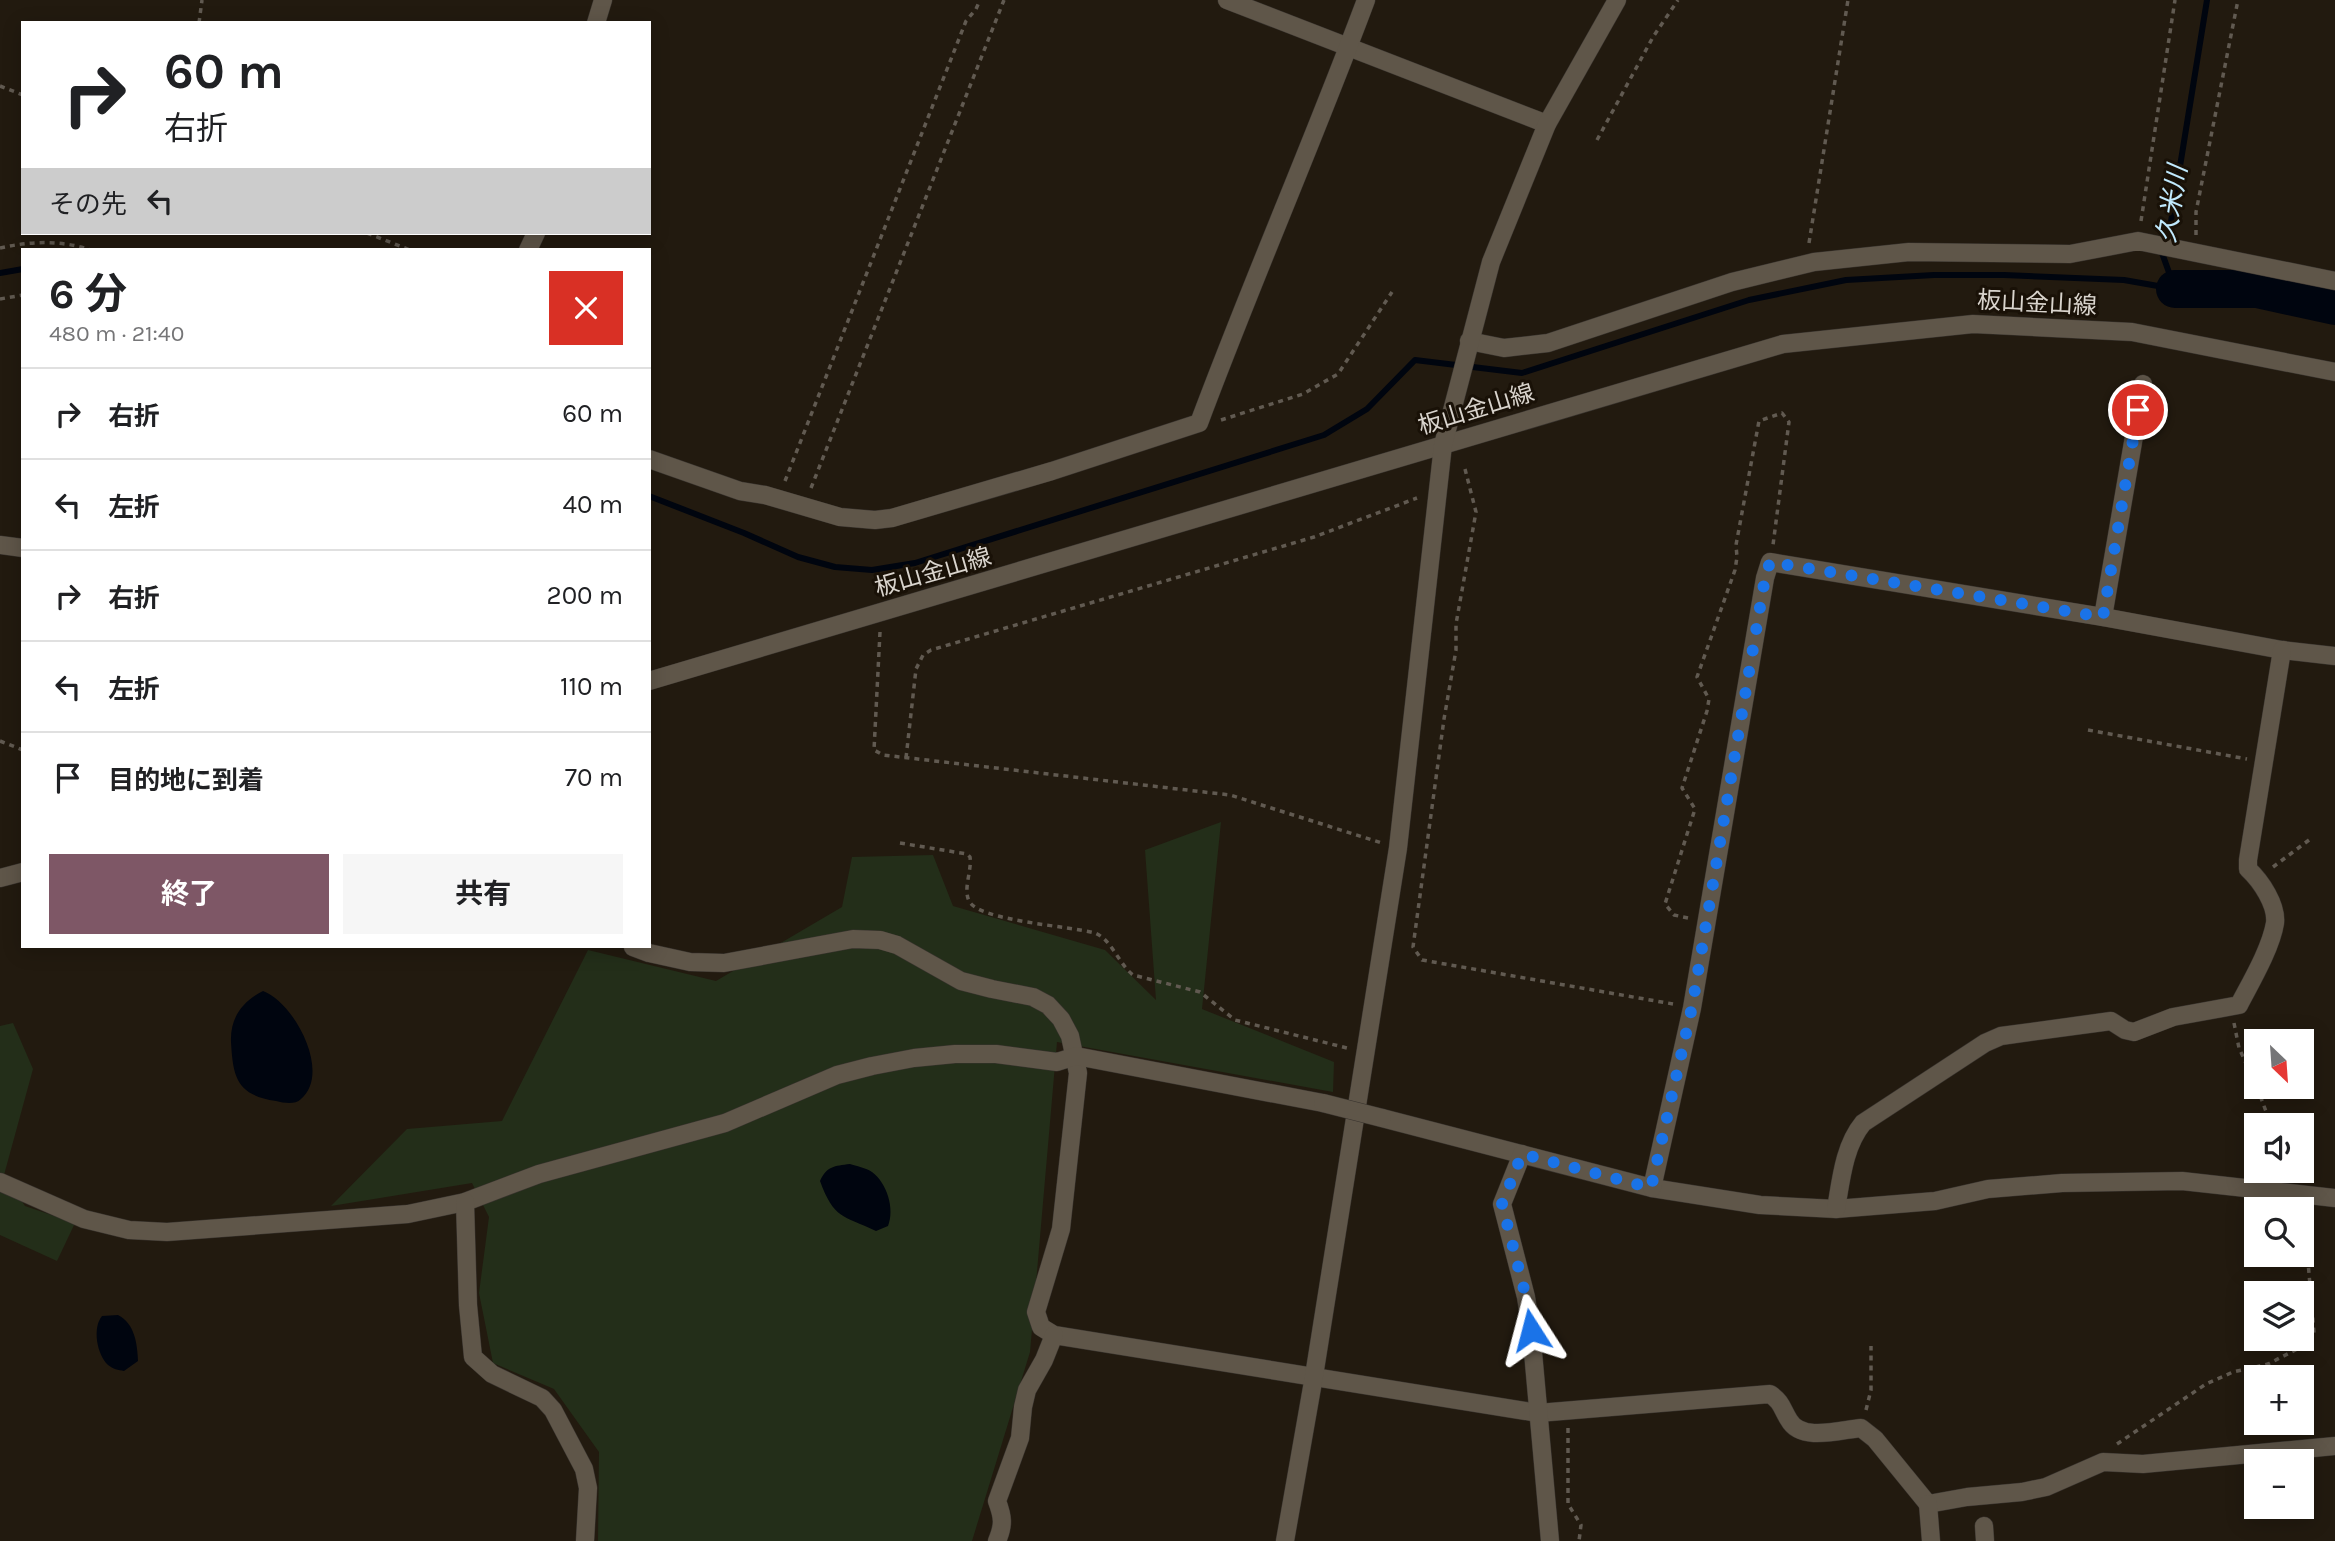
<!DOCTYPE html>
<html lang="ja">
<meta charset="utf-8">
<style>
body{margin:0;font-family:Karla,"Noto Sans JP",sans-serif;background:#f6f6f6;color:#202124;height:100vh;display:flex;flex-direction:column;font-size:26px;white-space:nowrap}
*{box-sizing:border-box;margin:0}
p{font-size:23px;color:#757577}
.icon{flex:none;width:38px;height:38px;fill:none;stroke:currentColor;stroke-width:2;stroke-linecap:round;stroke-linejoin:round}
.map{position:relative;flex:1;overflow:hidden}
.panel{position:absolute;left:21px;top:248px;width:630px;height:700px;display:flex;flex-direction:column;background:#fff;border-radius:0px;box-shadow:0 4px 18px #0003}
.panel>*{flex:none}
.hud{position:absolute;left:21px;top:21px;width:630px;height:214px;border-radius:0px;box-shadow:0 4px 18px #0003;background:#fff;color:#202124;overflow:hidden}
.needle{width:46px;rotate:155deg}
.fabs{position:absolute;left:2244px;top:1029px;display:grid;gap:14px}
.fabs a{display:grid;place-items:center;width:70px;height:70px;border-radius:0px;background:#fff;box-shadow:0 4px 18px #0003;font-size:35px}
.pin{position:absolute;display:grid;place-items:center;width:60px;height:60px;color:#fff;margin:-30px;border:4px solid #fff;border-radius:50%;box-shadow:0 2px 7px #0007}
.me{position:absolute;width:77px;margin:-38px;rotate:351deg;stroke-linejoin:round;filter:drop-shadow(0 0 5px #0008)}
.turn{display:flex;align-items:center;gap:24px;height:147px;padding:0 28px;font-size:32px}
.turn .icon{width:91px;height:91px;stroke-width:2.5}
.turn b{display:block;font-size:49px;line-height:60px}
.then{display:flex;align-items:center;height:66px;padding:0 28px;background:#0003;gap:14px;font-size:26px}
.round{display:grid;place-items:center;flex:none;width:74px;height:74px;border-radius:0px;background:#f6f6f6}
.headline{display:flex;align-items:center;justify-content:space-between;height:119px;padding:0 28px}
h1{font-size:42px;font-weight:700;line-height:52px}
.primary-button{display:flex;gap:14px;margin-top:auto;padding:14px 28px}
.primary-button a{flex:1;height:80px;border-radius:0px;background:#7e5766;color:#fff;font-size:28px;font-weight:700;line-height:80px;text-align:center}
.primary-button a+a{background:#f6f6f6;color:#202124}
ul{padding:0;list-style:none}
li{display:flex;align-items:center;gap:21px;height:91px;padding:0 28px;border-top:2px solid #e0e0e0}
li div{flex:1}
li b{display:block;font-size:26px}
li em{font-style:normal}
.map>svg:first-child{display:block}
.green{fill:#232e19}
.water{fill:#00050f}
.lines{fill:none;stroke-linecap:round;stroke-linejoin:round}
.stream{stroke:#00050f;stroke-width:6}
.river{stroke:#00050f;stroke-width:38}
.street-casing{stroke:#38332e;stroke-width:19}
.secondary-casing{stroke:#38332e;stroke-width:19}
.path{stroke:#615a51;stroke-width:3.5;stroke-dasharray:5 5;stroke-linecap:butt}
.street{stroke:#5f5649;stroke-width:18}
.secondary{stroke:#5f5649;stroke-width:18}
.street-bridge-casing{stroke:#38332e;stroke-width:19;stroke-linecap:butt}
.street-bridge{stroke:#5f5649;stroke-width:18}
.route{stroke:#1a73e8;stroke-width:12;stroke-dasharray:0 21.6}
.labels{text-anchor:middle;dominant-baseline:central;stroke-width:6;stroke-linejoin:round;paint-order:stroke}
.street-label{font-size:24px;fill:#d9d4cd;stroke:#191107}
.water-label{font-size:26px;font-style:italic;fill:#c1eafe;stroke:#191107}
</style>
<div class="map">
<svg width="2335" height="1541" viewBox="0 0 2335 1541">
<rect width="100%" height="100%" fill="#221a0f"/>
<!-- green -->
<g class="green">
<polygon points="1221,822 1202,1009 1334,1062 1333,1092 1057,1042 1030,1352 972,1541 598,1541 599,1452 554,1389 493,1363 479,1293 489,1217 472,1183 331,1206 407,1129 502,1121 588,950 716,981 842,907 852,857 933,855 953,906 1105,950 1156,1000 1145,850"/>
<polygon points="13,1023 33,1069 4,1175 25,1206 75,1223 57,1261 0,1235 0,1026"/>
</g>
<!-- water -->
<g class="water">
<path d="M263,991C294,1002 332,1073 301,1099C295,1105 284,1103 276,1101C237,1095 233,1078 231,1042C230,1017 243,1001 263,991Z"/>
<path d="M850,1164C856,1166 866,1168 872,1172C887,1183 895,1209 888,1226L876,1231C842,1215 834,1219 820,1181C827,1166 834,1166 850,1164Z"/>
<path d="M118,1315C135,1324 137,1343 138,1361L124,1371C118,1370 113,1369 108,1365C97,1355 92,1328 102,1316Z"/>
</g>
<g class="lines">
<!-- stream -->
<g class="stream">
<polyline points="0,273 23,269"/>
<polyline points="649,496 744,533 798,557 835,567 872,570 915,563 1324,435 1367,409 1415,360 1522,373 1749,300 1846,280 1934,275 2004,275 2124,280 2175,289 2162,253 2169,234 2207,0"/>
</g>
<!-- river -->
<polyline class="river" points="2175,289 2257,289 2335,306"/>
<!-- street casing -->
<g class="street-casing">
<g id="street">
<polyline points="1227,0 1547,124"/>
<polyline points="596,23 603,0"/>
<polyline points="528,250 536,233"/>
<polyline points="1469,341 1504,348 1548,343 1732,282 1814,262 1909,252 2070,254 2138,241 2335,281"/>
<path d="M649,459L740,491L765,495L840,517L875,520L892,518L1052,471L1199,423C1252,281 1313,142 1366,0"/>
<polyline points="2103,617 2143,384"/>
<path d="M633,947L649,953L690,962L724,963L853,939L880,940L897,945L961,981L992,989L1033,997L1048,1005L1061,1019L1070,1036L1078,1073L1061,1229L1036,1312L1041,1327L1054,1335L1538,1413L1770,1394C1782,1402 1782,1409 1789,1420C1801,1442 1840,1430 1861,1428L1875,1439L1928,1504L1967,1497L2022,1492L2046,1487L2103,1462L2143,1464L2335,1446"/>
<polyline points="1382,1118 1652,1188 1760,1205 1836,1209 1935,1201 1988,1189 2062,1183 2182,1181 2335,1198"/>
<polyline points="1522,1154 1502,1204 1526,1297 1531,1330 1550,1541"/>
<polyline points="0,1182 84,1219 129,1230 167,1232 408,1214 465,1202 539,1174 725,1123 837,1075 872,1066 914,1058 955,1054 996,1054 1057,1062 1076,1056 1323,1103"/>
<polyline points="1652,1188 1692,1008 1765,578 1770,562 2103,617 2282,650 2335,656"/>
<polyline points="465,1202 468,1305 473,1357 492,1374 542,1398 553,1410 584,1469 588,1488 585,1541"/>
<path d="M1836,1209C1841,1180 1844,1146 1863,1123L1985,1043L2001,1036L2111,1021L2125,1030L2134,1032L2173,1017L2239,1005C2251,982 2271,948 2275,923C2277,905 2261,881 2248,869V860L2282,650"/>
<polyline points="1928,1504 1931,1541"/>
<polyline points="1984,1526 1985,1541"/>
<path d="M997,1541C1004,1525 1003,1517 997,1501L1020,1438L1023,1407L1027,1390L1044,1360L1054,1335"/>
</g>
</g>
<!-- secondary casing -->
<g class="secondary-casing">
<g id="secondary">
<polyline points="0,545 23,548"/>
<polyline points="649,681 1783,344 1973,324 2132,332 2335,372"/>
<polyline points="0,878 23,872"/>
<polyline points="1285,1541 1314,1376 1398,848 1443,445 1491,262 1547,124 1617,0"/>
</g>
</g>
<!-- path -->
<g class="path">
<polyline points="199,23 202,0"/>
<polyline points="0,86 23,95"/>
<polyline points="1597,140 1653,37 1678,0"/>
<polyline points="2141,221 2175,0"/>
<polyline points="367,233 410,250"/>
<polyline points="2196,235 2196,212 2238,0"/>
<polyline points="1809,243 1848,0"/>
<path d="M0,248C31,241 61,240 91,250"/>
<polyline points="0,299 23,295"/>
<polyline points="1221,420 1303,394 1338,374 1392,292"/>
<polyline points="1465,469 1476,512 1456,624 1456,650 1444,719 1413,947 1422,960 1673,1004"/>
<polyline points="785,481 966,21 976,9 980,0"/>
<polyline points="811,488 1004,0"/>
<polyline points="880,632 874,750 883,755 1230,795 1382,843"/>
<polyline points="2088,730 2247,759"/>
<polyline points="0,741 23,750"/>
<polyline points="906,758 916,669 923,655 931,650 1314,537 1417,498"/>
<path d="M900,843L967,854L970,857C972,871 963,888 969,901C979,921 1070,926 1095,933C1112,940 1118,963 1133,975L1200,992L1235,1020L1347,1048"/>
<polyline points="2273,867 2313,837"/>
<polyline points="1688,918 1674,915 1665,904 1695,809 1682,788 1707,711 1709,699 1697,677 1735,570 1737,557 1736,545 1759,421 1782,413 1789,422 1773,545"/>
<polyline points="2234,1023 2239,1048 2256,1085"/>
<polyline points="2257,1087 2271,1125"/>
<polyline points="1866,1410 1871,1390 1871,1346"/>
<polyline points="1568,1428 1568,1504 1581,1525 1579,1541"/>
<polyline points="2117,1444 2206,1384 2233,1372 2268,1364 2307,1344 2314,1333 2304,1214"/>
</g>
<!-- street -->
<use href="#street" class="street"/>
<!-- secondary -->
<use href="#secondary" class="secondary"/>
<!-- street-bridge casing -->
<g class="street-bridge-casing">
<polyline id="street-bridge" points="1323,1103 1382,1118"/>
</g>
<!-- street-bridge -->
<use href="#street-bridge" class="street-bridge"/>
</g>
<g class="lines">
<!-- route -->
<polyline class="route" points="1531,1330 1526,1297 1502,1204 1522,1154 1651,1188 1692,1007 1765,578 1770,562 2103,617 2138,410"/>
</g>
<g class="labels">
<!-- street labels -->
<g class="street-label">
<text transform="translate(2037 303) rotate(3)">板山金山線</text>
<text transform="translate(1476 409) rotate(-17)">板山金山線</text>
<text transform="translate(933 572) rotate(-16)">板山金山線</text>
</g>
<!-- water labels -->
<g class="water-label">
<text transform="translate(2172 204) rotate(-81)">久米川</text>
</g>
</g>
</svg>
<div class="fabs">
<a><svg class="needle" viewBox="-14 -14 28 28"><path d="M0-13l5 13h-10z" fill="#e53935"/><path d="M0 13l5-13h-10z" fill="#757577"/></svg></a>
<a><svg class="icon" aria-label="sound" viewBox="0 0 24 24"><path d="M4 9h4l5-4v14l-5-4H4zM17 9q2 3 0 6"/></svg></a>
<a><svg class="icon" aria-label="search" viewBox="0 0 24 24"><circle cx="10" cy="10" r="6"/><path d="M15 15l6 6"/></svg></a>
<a><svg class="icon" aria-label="layers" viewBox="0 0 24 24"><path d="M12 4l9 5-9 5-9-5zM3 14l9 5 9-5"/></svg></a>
<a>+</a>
<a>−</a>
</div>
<div class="pin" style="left:2138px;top:410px;background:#d93025"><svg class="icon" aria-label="arrive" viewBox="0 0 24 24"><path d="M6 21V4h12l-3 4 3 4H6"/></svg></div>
<svg class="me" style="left:1531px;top:1330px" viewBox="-20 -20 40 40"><path d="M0-17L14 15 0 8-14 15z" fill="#1a73e8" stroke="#fff" stroke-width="4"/></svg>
<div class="hud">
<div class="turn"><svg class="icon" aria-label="right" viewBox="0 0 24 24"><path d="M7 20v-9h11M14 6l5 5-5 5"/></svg><div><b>60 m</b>右折</div></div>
<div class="then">その先<svg class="icon" aria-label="left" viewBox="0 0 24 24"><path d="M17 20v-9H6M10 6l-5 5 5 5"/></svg></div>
</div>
<section class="panel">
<div class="headline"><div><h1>6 分</h1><p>480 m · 21:40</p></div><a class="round" style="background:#d93025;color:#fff"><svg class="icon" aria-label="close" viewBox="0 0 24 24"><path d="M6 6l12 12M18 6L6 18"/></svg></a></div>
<ul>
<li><svg class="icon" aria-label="right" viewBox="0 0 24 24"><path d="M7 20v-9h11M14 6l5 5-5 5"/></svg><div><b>右折</b></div><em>60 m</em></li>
<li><svg class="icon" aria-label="left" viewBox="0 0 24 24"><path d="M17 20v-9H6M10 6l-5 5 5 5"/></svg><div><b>左折</b></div><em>40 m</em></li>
<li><svg class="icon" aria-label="right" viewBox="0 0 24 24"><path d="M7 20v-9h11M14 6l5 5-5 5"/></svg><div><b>右折</b></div><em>200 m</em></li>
<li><svg class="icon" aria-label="left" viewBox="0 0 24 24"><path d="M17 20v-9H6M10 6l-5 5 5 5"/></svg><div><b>左折</b></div><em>110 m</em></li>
<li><svg class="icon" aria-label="arrive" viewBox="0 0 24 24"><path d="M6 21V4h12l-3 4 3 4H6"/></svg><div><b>目的地に到着</b></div><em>70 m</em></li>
</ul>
<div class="primary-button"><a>終了</a><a>共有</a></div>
</section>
</div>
